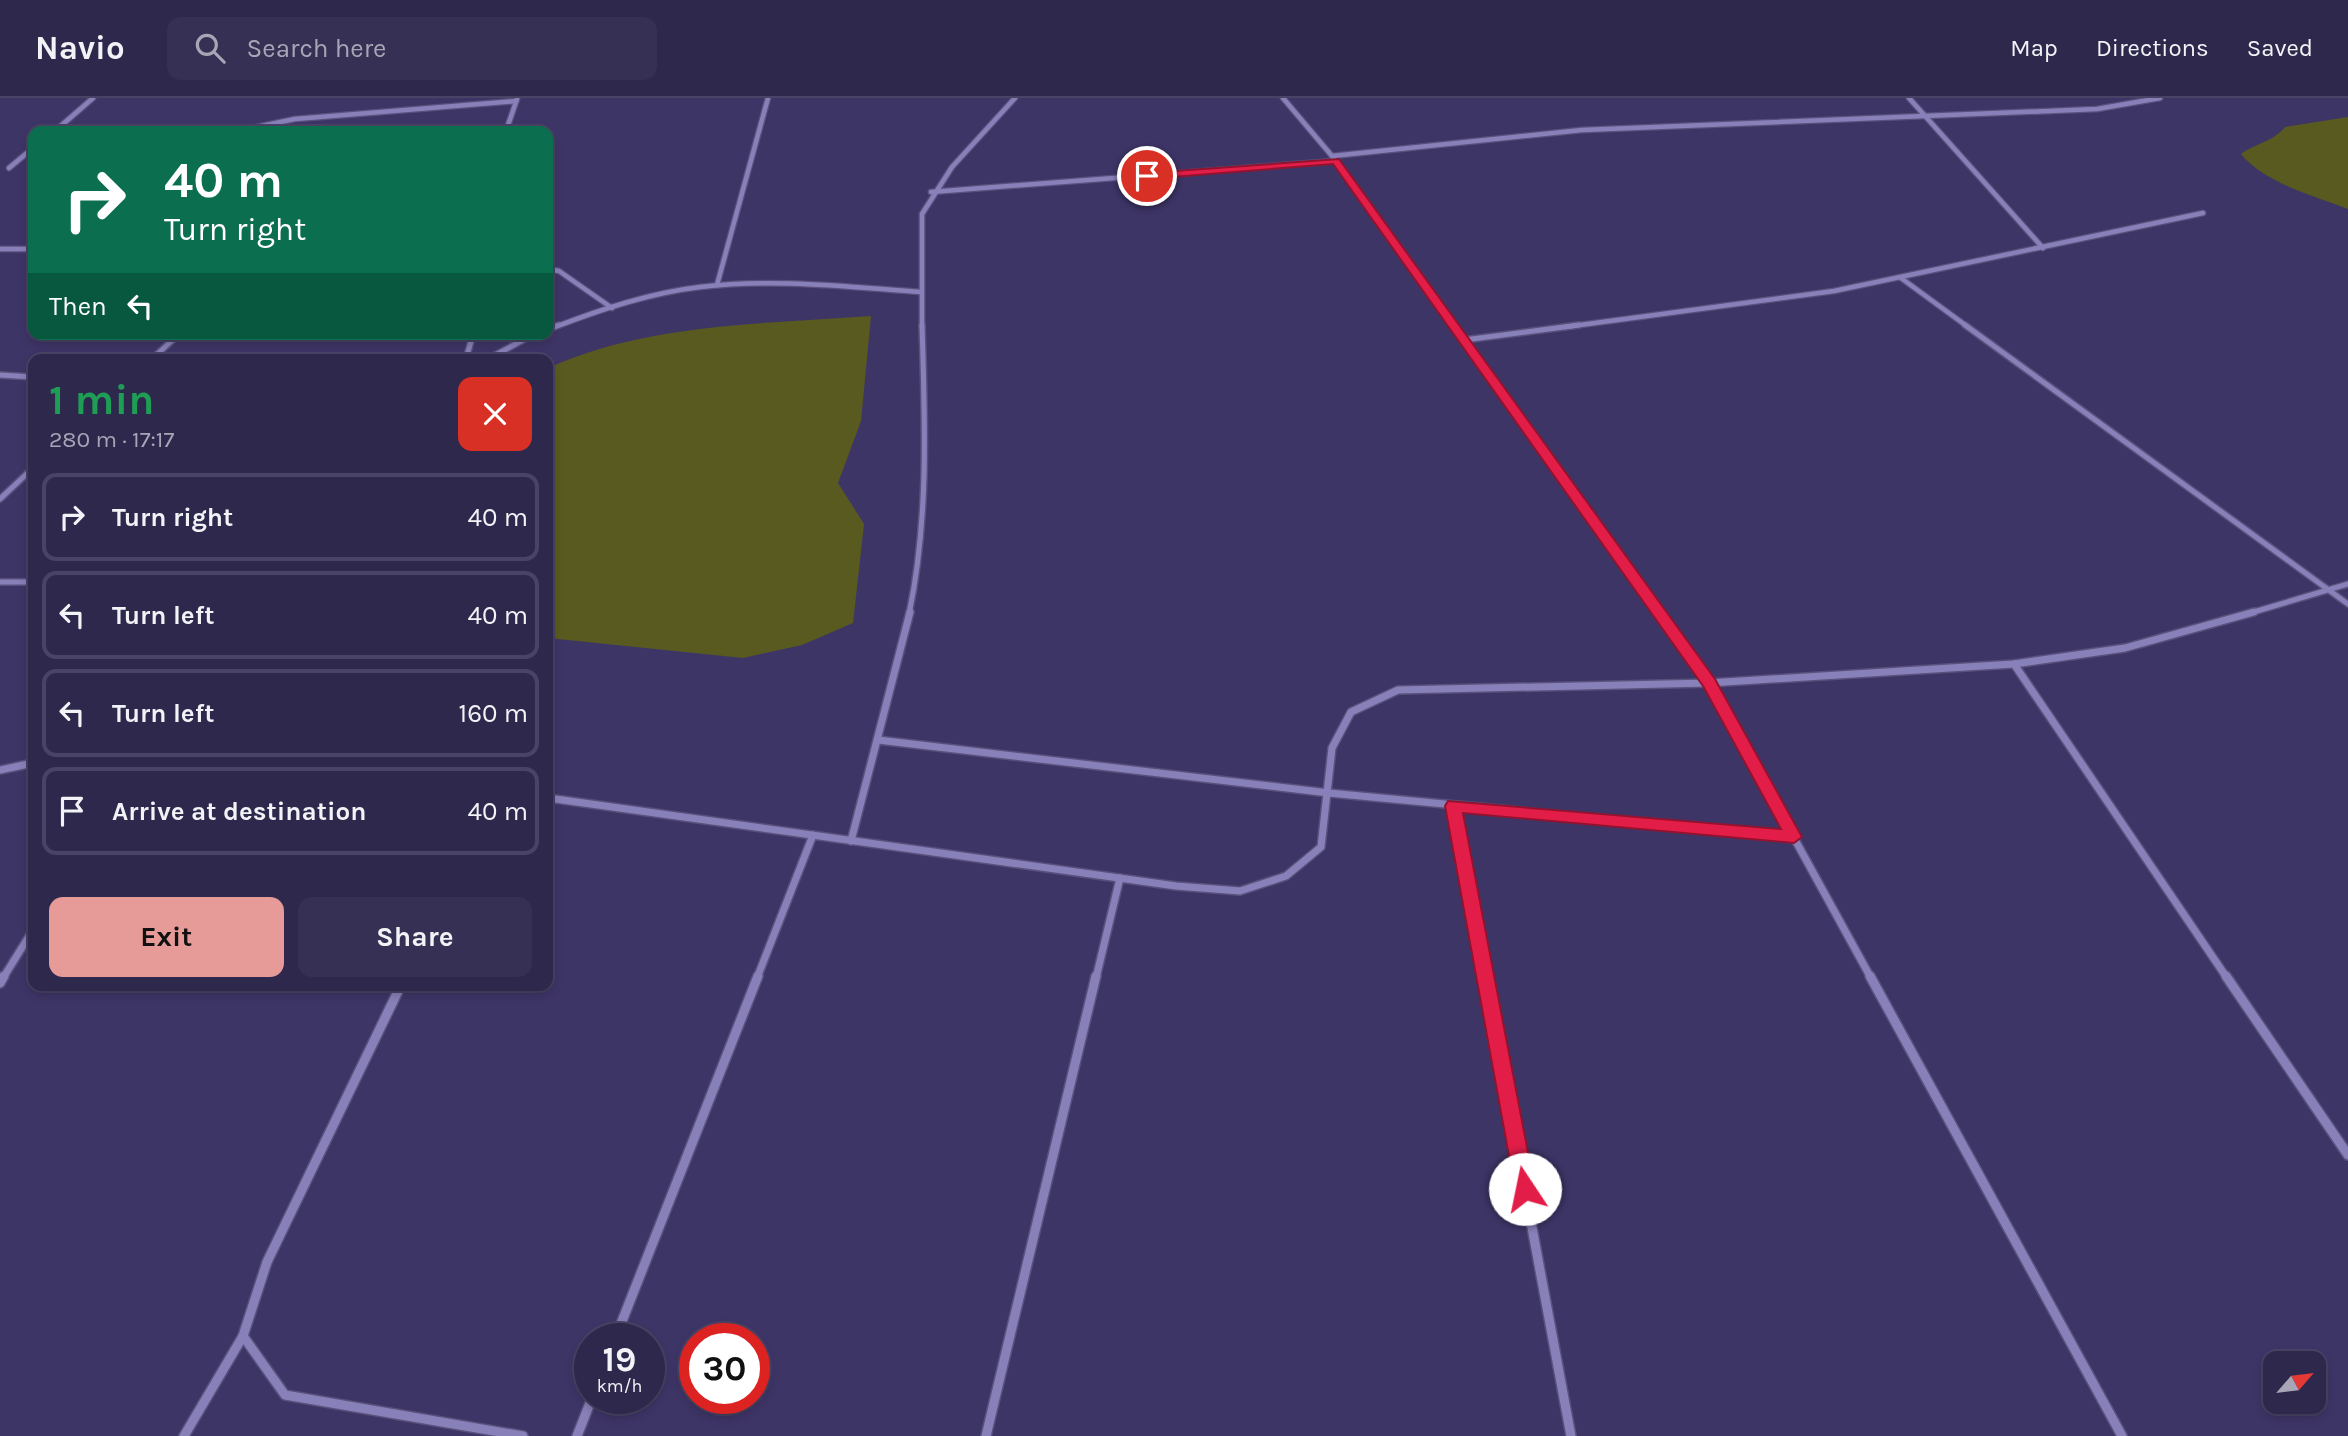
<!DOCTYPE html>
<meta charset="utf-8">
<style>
body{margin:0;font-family:Karla,sans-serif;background:#363054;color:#f1f3f6;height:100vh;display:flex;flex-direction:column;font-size:26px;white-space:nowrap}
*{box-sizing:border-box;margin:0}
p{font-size:23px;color:#a7a6b6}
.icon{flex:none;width:38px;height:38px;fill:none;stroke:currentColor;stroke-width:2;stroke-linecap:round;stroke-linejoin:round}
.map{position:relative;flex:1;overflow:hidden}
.drawer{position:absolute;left:28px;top:256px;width:525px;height:637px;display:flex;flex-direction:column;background:#2e284d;border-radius:14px;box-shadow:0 4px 10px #0003,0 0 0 2px #494465}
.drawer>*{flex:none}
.guide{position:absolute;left:28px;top:28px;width:525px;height:214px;border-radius:14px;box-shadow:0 4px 10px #0003,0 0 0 2px #494465;background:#0b6e4f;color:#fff;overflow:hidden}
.needle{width:46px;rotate:62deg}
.buttons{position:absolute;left:2263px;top:1253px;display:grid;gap:14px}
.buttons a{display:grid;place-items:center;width:63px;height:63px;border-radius:14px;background:#2e284d;box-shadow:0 4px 10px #0003,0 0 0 2px #494465;font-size:35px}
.speed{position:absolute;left:574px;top:1225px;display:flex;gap:14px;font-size:35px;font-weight:700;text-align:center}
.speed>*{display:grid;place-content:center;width:91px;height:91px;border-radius:50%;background:#2e284d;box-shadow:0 4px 10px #0003,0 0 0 2px #494465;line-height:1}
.speed small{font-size:18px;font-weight:400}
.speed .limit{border:10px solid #d22;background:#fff;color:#111}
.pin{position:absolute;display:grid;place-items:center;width:60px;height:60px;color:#fff;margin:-30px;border:4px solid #fff;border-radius:50%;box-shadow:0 2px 7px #0007}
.me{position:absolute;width:77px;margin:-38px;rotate:349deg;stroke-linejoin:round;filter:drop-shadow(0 0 5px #0008)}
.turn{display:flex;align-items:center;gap:24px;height:147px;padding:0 21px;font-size:32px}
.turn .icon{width:91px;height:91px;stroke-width:2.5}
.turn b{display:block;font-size:49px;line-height:60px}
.then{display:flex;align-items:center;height:66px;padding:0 21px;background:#0003;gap:14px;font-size:26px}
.round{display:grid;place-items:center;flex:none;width:74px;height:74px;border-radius:14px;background:#363054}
.head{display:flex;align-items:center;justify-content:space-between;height:119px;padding:0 21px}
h1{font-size:42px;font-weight:700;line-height:52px;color:#1e9e55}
.button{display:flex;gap:14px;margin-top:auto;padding:14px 21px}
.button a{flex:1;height:80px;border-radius:14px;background:#e69b98;color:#111;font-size:28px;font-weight:700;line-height:80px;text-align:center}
.button a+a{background:#363054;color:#f1f3f6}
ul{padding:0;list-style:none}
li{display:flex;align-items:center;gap:21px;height:88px;margin:0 14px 10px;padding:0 7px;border:4px solid #494465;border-radius:14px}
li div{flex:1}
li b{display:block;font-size:26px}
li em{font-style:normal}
header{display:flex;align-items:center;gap:42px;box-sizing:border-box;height:98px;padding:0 35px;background:#2e284d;border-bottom:2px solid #494465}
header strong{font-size:33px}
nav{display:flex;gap:38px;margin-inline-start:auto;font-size:24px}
.search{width:490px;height:63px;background:#363054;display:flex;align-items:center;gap:18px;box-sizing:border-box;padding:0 24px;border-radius:14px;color:#a7a6b6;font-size:26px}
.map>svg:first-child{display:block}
.water{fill:#595a1f}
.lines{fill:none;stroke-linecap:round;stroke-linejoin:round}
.minor-far3-casing{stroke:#59517c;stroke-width:7}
.minor-far2-casing{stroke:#59517c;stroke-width:8}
.minor-far1-casing{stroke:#59517c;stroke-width:10}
.minor-casing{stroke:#59517c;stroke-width:12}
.minor-far3{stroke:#8880b9;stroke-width:4.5}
.minor-far2{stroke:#8880b9;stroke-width:5}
.minor-far1{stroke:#8880b9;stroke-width:7}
.minor{stroke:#8880b9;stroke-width:9}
.route{fill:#e11d48;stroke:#92132f;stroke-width:2}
</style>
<header>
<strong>Navio</strong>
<div class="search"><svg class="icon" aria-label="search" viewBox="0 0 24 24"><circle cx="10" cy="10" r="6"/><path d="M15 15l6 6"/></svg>Search here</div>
<nav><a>Map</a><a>Directions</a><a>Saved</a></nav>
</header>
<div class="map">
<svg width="2348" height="1338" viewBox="0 0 2348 1338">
<rect width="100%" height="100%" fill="#3e3567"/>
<!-- water -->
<g class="water">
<path d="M2348,19V111C2313,97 2266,86 2241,56C2256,45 2273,44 2285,29Z"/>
<path d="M871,218L861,323L838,385L864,426L853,525L802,547L743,560L548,540V270C647,225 765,226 871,218Z"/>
</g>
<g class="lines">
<!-- minor-far3 casing -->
<g class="minor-far3-casing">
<g id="minor-far3">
<polyline points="1283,0 1332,58 1454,229"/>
<polyline points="1909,0 2043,150"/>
<polyline points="55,33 93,0"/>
<polyline points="237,33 295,21 516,3"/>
<polyline points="506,33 517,1"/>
<polyline points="1332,58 1582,32 2097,11 2160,0"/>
<polyline points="9,70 33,50"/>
<polyline points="931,94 1336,63"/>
<polyline points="0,151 33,151"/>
<polyline points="548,171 559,173 612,210"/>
<polyline points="1901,180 1968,229"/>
<polyline points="717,187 768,0"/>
<path d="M555,229C602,211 650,195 700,189C773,180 848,189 921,194"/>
<polyline points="922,229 922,116 952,69 1015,0"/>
<polyline points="1565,229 1834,193 2203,115"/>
</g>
</g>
<!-- minor-far2 casing -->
<g class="minor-far2-casing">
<g id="minor-far2">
<polyline points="1453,227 1660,516"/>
<polyline points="1965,227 2348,506"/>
<polyline points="548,231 559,227"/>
<polyline points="1464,242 1579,227"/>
<polyline points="152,261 179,236"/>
<polyline points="466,261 473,236"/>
<polyline points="488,261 534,236"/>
<polyline points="0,277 33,279"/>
<polyline points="0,401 33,370"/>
<polyline points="0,484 33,484"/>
<path d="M909,516C929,421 925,324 922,227"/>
<polyline points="2247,516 2348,486"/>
</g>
</g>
<!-- minor-far1 casing -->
<g class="minor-far1-casing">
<g id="minor-far1">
<polyline points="1659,514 1709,585 1871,880"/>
<polyline points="2014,566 2227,880"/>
<polyline points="878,642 1329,695 1794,739"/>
<polyline points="0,672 33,665"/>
<polyline points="548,700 1176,788 1240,793 1286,778 1321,749 1332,650 1351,614 1398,592 1709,585 2014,566 2125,550 2254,514"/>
<polyline points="1453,708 1485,880"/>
<polyline points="851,743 910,514"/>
<polyline points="3,880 33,832"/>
<polyline points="757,880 813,737"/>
<polyline points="1096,880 1120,780"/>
</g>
</g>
<!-- minor casing -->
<g class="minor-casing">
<g id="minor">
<polyline points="1485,878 1571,1338"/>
<polyline points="1870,878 2122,1338"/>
<polyline points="2226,878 2348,1057"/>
<polyline points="0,885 4,878"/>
<polyline points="401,887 267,1164 243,1238 285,1297 523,1338"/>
<polyline points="615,1241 758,878"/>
<polyline points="184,1338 243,1238"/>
<polyline points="577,1338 592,1300"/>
<polyline points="986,1338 1096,878"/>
</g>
</g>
<!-- minor-far3 -->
<use href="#minor-far3" class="minor-far3"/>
<!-- minor-far2 -->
<use href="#minor-far2" class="minor-far2"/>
<!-- minor-far1 -->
<use href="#minor-far1" class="minor-far1"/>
<!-- minor -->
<use href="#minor" class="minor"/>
</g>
<!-- route -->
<polygon class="route" points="1339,61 1715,581 1802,739 1794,745 1463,715 1535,1091 1532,1098 1525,1101 1518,1098 1515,1091 1445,708 1448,703 1781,731 1703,588 1333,66 1147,81 1142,78 1147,75"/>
</svg>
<div class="buttons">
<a><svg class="needle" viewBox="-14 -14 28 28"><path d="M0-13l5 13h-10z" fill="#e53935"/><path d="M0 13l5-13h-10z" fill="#a7a6b6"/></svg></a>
</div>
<div class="speed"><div>19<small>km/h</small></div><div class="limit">30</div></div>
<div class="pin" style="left:1147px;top:78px;background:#d93025"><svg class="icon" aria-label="arrive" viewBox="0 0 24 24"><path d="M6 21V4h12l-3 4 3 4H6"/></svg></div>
<svg class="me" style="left:1525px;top:1091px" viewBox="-20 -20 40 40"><circle r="19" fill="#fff"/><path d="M0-13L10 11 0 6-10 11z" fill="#e11d48"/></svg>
<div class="guide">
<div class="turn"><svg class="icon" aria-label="right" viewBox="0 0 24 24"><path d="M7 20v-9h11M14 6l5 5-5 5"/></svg><div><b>40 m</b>Turn right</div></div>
<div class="then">Then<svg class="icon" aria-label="left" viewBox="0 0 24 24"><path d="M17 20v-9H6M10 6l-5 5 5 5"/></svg></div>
</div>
<section class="drawer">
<div class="head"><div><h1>1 min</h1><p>280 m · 17:17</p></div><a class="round" style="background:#d93025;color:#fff"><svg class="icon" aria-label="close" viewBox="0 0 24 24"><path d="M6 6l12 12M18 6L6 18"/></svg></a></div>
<ul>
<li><svg class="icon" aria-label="right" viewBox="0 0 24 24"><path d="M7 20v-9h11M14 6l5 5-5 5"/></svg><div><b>Turn right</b></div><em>40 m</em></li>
<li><svg class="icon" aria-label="left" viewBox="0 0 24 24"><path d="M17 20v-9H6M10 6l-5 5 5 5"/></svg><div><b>Turn left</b></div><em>40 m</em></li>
<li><svg class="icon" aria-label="left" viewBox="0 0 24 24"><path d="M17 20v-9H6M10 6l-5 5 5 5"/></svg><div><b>Turn left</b></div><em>160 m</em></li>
<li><svg class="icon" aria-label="arrive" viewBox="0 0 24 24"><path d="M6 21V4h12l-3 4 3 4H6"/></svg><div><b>Arrive at destination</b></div><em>40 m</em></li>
</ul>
<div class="button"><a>Exit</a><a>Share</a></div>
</section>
</div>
